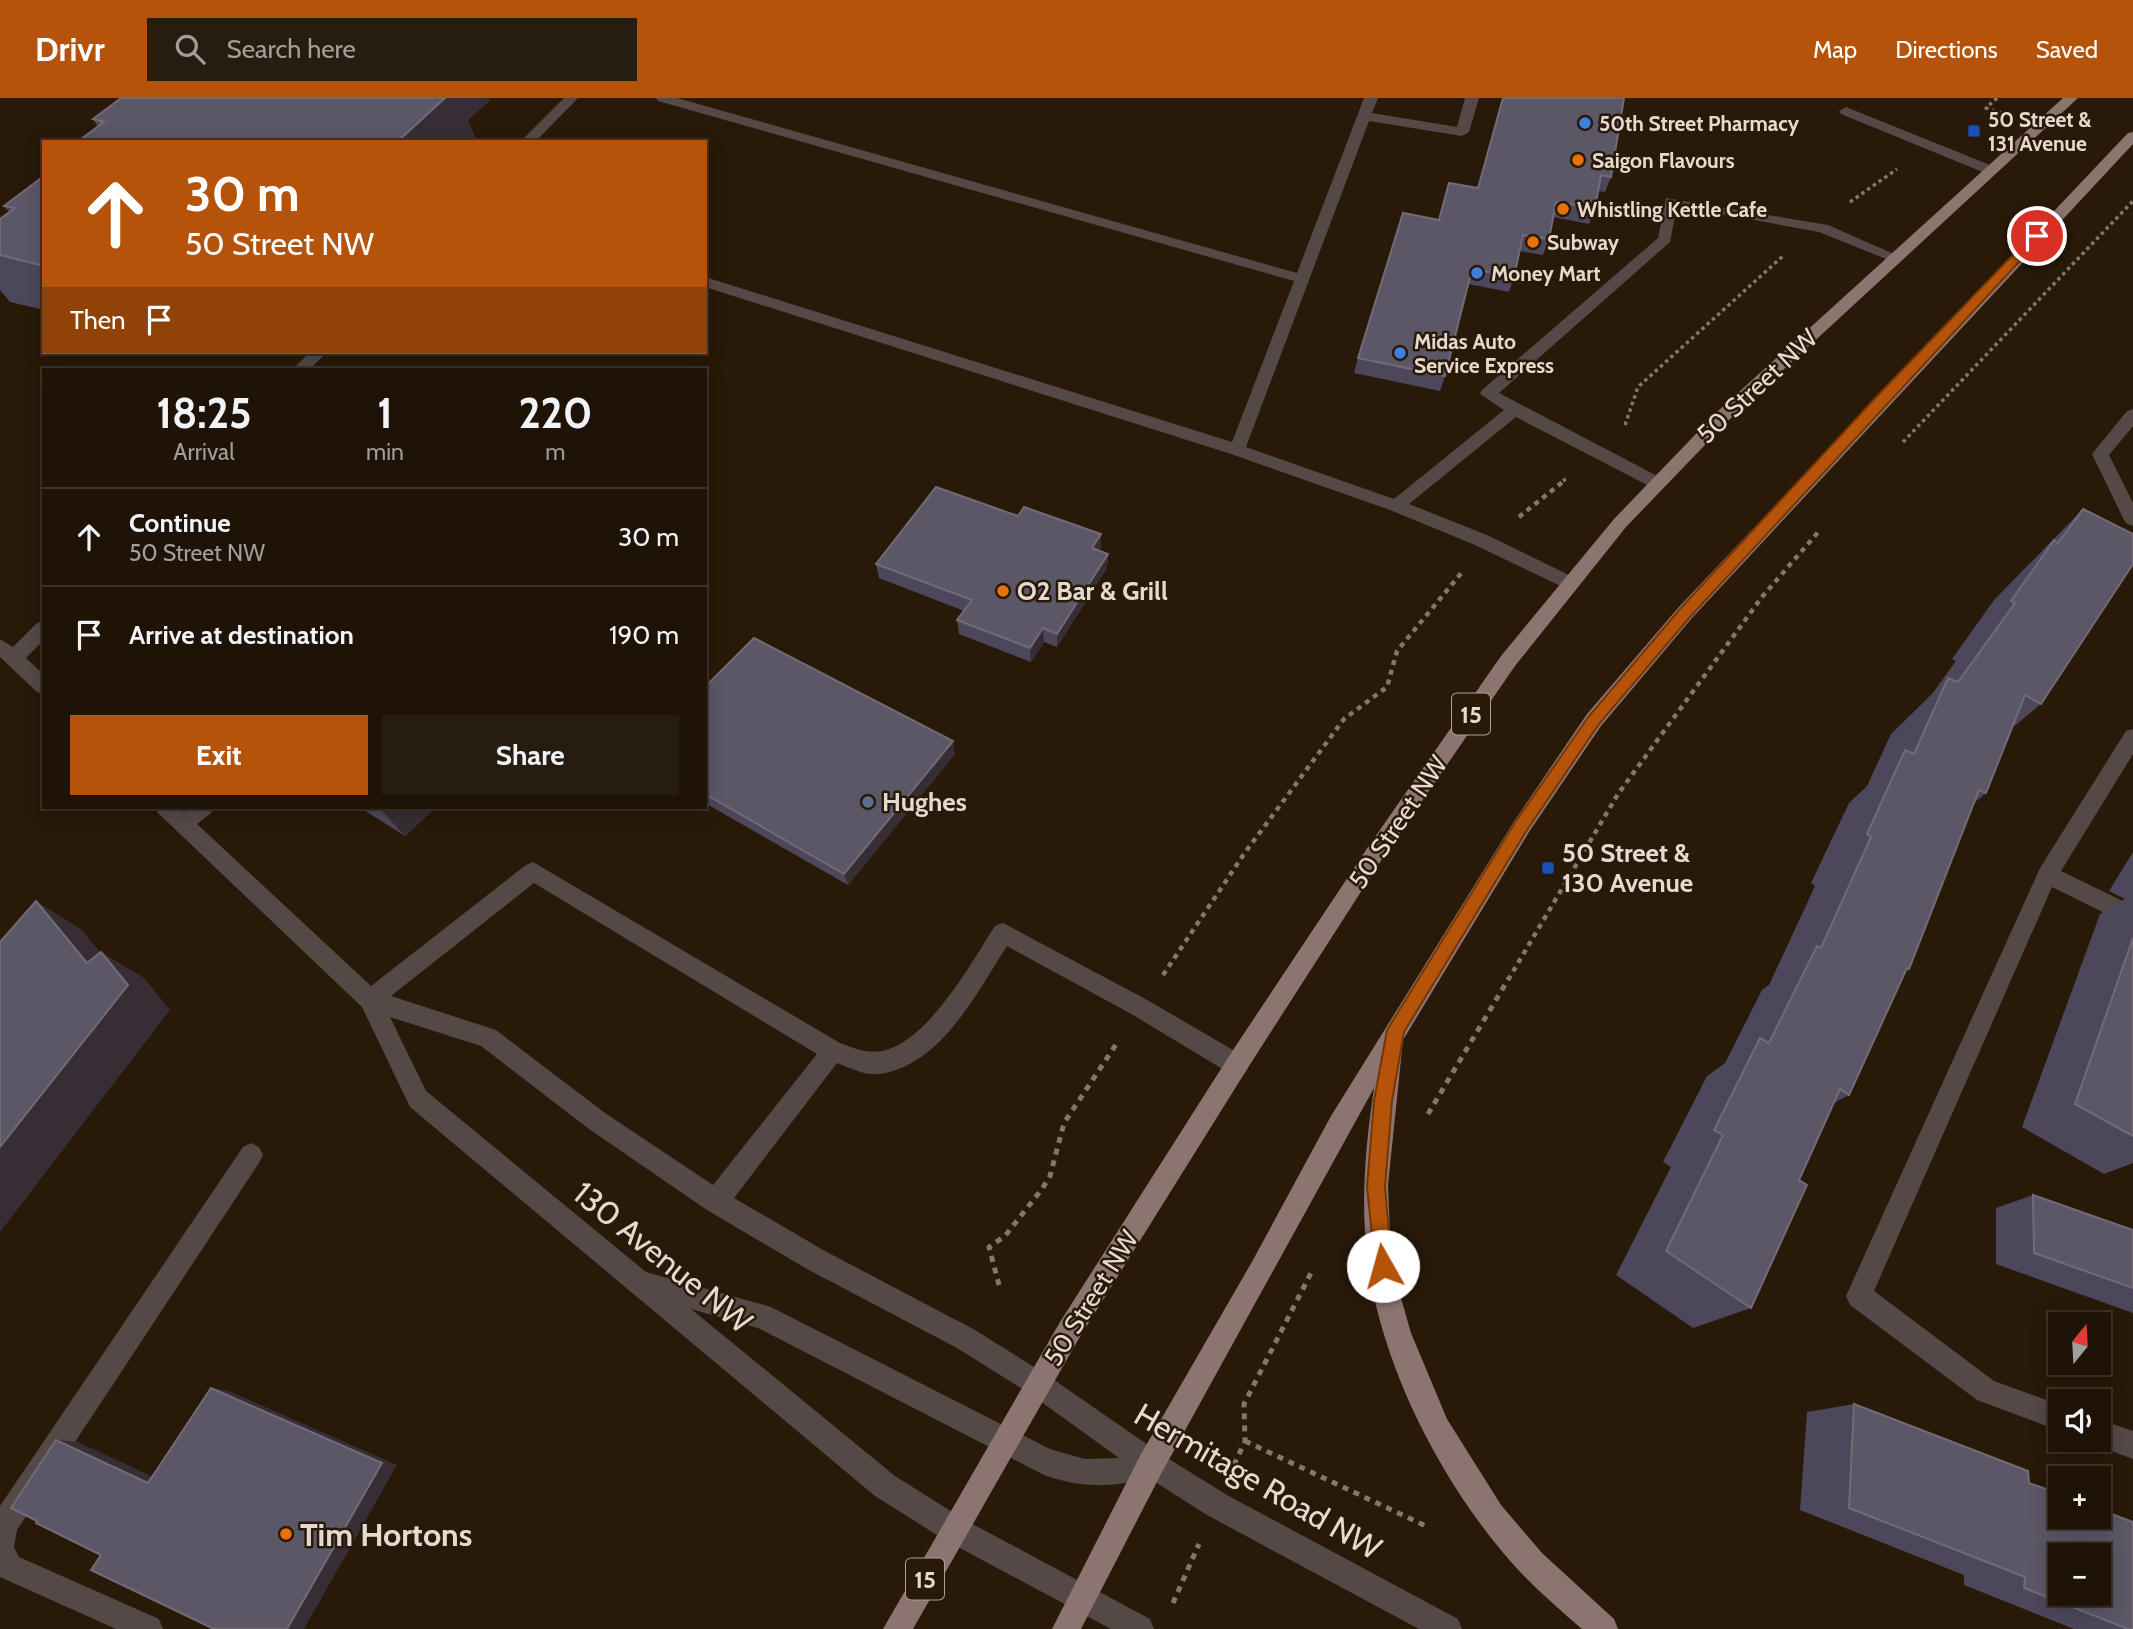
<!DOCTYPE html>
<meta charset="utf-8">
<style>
body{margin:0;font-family:Cabin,sans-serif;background:#261c10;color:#f1f3f6;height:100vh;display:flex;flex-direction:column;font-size:26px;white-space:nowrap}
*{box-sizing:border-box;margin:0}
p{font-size:23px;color:#a19e9b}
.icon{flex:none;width:38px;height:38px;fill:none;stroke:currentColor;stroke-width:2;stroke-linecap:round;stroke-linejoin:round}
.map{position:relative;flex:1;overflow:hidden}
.sheet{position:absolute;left:42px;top:270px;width:665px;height:441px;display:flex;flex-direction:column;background:#1e1306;border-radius:0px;box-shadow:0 4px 18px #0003,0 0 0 2px #3c3228}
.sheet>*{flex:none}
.hud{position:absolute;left:42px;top:42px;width:665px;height:214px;border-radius:0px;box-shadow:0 4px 18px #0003,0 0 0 2px #3c3228;background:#b45309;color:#fff;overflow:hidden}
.needle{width:46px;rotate:18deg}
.tools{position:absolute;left:2048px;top:1214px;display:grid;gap:14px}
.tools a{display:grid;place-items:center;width:63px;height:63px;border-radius:0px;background:#1e1306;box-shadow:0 4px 18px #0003,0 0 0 2px #3c3228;font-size:35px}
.pin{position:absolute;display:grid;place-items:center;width:60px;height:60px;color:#fff;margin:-30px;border:4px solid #fff;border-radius:50%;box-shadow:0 2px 7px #0007}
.me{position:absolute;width:77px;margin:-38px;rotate:353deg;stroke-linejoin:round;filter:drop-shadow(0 0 5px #0008)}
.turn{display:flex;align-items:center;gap:24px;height:147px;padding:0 28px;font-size:32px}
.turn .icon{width:91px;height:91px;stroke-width:2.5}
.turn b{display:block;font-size:49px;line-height:60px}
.then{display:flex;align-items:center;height:66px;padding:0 28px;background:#0003;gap:14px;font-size:26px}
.eta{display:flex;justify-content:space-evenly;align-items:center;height:119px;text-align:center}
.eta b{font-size:42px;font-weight:800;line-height:49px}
.action{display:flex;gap:14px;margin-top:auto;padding:14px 28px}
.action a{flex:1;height:80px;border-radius:0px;background:#b45309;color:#fff;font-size:28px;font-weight:800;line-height:80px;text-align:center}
.action a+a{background:#261c10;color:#f1f3f6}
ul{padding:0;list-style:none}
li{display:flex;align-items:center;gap:21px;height:98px;padding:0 28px;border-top:2px solid #3c3228}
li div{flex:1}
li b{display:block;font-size:26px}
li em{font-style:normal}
header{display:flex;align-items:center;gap:42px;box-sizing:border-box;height:98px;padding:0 35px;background:#b45309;color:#fff}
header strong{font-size:33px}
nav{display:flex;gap:38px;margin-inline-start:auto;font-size:24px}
.search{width:490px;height:63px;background:#261c10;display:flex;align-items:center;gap:18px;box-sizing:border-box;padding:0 24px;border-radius:0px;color:#a19e9b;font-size:26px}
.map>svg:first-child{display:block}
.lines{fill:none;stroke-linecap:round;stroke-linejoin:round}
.path-far2{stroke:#847769;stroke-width:3.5;stroke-dasharray:3.5 3.5;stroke-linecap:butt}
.path-far1{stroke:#847769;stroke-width:4.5;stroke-dasharray:5 5;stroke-linecap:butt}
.path{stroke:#847769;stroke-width:5;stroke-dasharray:6 6;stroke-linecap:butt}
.minor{fill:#544947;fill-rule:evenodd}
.major{fill:#8c7470;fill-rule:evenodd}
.wall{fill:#4c475a}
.shaded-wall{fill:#362e34}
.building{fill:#5c5767;stroke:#726b77;stroke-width:2;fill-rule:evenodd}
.route{fill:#b45309;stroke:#753606;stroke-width:2}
.shop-dot{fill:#3f7fe0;stroke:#281908;stroke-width:2.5}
.transit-dot{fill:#1a4fb4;stroke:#281908;stroke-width:2.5}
.food-dot{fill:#e8710a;stroke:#281908;stroke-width:2.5}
.service-dot{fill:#5c6f8a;stroke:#281908;stroke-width:2.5}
.labels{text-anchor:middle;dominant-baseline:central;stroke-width:5;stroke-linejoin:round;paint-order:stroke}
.far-poi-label{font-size:21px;font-weight:bold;fill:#e5dad0;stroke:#281908;text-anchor:start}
.shield{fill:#281908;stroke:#aca094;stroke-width:2}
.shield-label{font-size:24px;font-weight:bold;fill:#e5dad0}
.street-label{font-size:26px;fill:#e5dad0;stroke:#281908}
.poi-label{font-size:26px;font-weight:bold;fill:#e5dad0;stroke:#281908;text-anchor:start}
.near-street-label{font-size:32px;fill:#e5dad0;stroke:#281908}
.near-poi-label{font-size:32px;font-weight:bold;fill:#e5dad0;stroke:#281908;text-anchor:start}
</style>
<header>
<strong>Drivr</strong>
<div class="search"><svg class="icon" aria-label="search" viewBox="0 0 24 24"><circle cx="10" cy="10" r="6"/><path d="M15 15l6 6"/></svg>Search here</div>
<nav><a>Map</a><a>Directions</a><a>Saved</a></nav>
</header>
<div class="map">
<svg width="2133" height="1531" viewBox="0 0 2133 1531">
<rect width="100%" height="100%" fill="#281908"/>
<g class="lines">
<!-- path-far2 -->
<g class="path-far2">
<polyline points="1997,0 1986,10 2001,15"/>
<polyline points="1850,104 1897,71"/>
<polyline points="1625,327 1638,289 1783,158"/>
<polyline points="1903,344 2133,103"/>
<polyline points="1563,383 1567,380"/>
</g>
<!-- path-far1 -->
<g class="path-far1">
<polyline points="1519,419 1565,382"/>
<polyline points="1163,877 1244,756 1344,621 1387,589 1397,553 1463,473"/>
<polyline points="1508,882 1618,696 1762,499 1820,432"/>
</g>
<!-- path -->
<g class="path">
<polyline points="1428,1016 1509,880"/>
<polyline points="999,1187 989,1149 1005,1138 1042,1091 1050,1078 1064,1025 1119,942"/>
<polyline points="1245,1343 1428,1429"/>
<polyline points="1234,1367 1245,1343 1244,1306 1313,1171"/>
<polyline points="1173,1505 1199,1446"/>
</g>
<!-- minor -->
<g class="minor">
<polygon points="564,0 578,0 535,44 520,44"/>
<polygon points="656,0 677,0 1297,175 1364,0 1378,0 1372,15 1457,29 1465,0 1479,0 1469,34 1462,38 1369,23 1246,349 1394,401 1504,312 1480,296 1482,292 1658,140 1666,100 1828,127 1903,160 1896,164 1891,163 1819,134 1677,108 1670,144 1499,295 1663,381 1666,385 1663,389 1651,389 1516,319 1409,406 1487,437 1575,480 1578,485 1575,490 1569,492 1475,447 1390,412 1231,356 705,189 705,179 1232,344 1294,183 658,3"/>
<polygon points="1846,9 1995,69 1997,72 1995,75 1985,75 1841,16 1839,13"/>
<polygon points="310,254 327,254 310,271 293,271"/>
<polygon points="2133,311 2133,328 2109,357 2133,405 2133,428 2127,426 2124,422 2092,356 2127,313"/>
<polygon points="44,523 44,542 26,560 44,577 44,596 37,594 0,559 0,541 13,549 37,525"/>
<polygon points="2133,631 2133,656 2061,773 2133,808 2133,829 2052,789 1874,1193 1994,1283 2060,1307 2060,1333 1977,1302 1850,1207 1846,1198 2040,770 2126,633"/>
<path d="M155,709H178L184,714L190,709H214L211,715L197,726L371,888L526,767L533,764L840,945C853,950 868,956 882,953C928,944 971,865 995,828L1003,825L1149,903L1245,959L1249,967L1245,975L1237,978L1229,975L1133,917L1007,848C977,894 941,968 879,976C866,978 850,970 837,965L734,1100L825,1153L975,1232L1047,1277L1161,1356L1227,1397L1458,1521L1462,1531H1419L1207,1417L1149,1380C1110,1390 1081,1390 1044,1377L758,1230L691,1211L895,1378L965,1422L1150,1521L1154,1531H1111L945,1442L875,1398L410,1009L362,909L158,715ZM534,785L817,956L713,1087L605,1015L496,932L391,898ZM390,919L481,948L589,1031L707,1112L807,1171L957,1250L1029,1295L1119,1360L1085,1361L1050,1351L771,1209L646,1174L426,993Z"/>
<polygon points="251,1045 259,1049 263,1057 259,1065 17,1432 14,1449 19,1459 159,1521 163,1531 116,1531 0,1479 0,1408 243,1049"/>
<polygon points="2098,1321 2133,1333 2133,1361 2088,1344 2098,1342"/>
</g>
<!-- major -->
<g class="major">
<polygon points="2063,0 2078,0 1729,322 1626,429 1515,568 1382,761 1249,968 1078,1242 913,1531 883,1531 1060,1224 1233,952 1368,749 1501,558 1614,421 1717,314"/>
<path d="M2133,34V46L1692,520L1601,628L1529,734L1403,942L1388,1087L1390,1136L1397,1186L1411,1235L1447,1321L1501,1407L1542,1455L1614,1521L1618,1531H1582C1558,1510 1533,1489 1512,1465C1436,1379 1371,1249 1365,1134C1362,1085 1367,1038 1374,990L1161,1376L1081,1531H1052L1141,1356L1253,1162L1331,1018L1515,722L1587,616L1678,510L2128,35Z"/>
</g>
</g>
<!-- wall -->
<g class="wall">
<polygon points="490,2 468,22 477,44 77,44 98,29 93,21"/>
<polygon points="1624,5 1611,79 1605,94 1598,93 1595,110 1589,126 1553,119 1549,141 1543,157 1520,153 1514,179 1509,194 1468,186 1445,278 1440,293 1354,275 1358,260 1439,122 1478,90"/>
<polygon points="44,78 44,212 10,204 0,192 0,121 9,114 4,108"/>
<polygon points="2083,411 2041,606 2012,630 1986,695 1974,705 1909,871 1905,874 1849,997 1834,1005 1799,1082 1751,1210 1693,1230 1616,1177 1671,1069 1663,1064 1707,978 1725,965 1762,892 1769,887 1815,788 1811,785 1849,705 1867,688 1891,636 1932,596 1956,563 1952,561 1994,502"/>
<polygon points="1018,418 1101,436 1101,450 1099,453 1108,456 1107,470 1057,549 1044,544 1031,564 959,536 957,522 964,513 879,480 876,466"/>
<polygon points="705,589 955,656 848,787 705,705"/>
<polygon points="359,709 436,709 405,738"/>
<polygon points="2133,754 2133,1065 2104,1076 2022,1029 2100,816 2125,801 2109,793"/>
<polygon points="2033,1097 2133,1132 2133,1215 1996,1166 1996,1110"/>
<polygon points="1854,1306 2029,1385 2133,1531 2074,1531 1964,1487 1964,1477 1800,1412 1807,1314"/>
</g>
<!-- shaded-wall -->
<g class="shaded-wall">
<polygon points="431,0 489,0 490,2 468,22 477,44 397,44"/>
<polygon points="1101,436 1101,450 1091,465 1092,450"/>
<polygon points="1108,456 1107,470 1057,549 1057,536"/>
<polygon points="1043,530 1044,544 1031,564 1030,550"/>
<polygon points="953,643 955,656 848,787 844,776"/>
<polygon points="378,709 436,709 405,738"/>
<polygon points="36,803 81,831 128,887 101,854 144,880 170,912 0,1134 0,1049"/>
<polygon points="211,1290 229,1293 397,1367 304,1531 287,1531"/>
<polygon points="56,1342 78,1344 169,1386 148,1385"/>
</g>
<!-- building -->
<g class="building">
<polygon points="121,0 445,0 397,44 77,44 104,24 93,21"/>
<polygon points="1503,0 1624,0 1611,79 1601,77 1595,110 1556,104 1549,141 1523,137 1514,179 1472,171 1445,278 1358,260 1403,115 1439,122 1449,85 1478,90"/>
<polygon points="44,78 44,168 0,157 0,121 15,110 4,108"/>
<polygon points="936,389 1018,418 1024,409 1101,436 1092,450 1108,456 1057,536 1043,530 1030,550 957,522 972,502 876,466"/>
<polygon points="2083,411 2133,436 2133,466 2041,606 2025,597 1986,695 1979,692 1909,871 1907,870 1849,997 1840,991 1799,1082 1807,1087 1751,1210 1666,1153 1723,1037 1714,1032 1760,940 1769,945 1817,848 1821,850 1871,739 1867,736 1905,652 1914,656 1948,580 1958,584 2015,505 2011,503 2054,442 2058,445"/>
<polygon points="754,540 953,643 844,776 705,696 705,589"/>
<polygon points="36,803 87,865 101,854 128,887 0,1049 0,844"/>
<polygon points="2133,840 2133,1038 2075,1006"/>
<polygon points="2033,1097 2133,1132 2133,1190 2034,1155"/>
<polygon points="211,1290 382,1365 287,1531 214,1531 91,1472 101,1457 36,1425 37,1423 11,1410 56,1342 148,1385"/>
<path d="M1854,1306L2028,1373L2029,1385L2060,1396V1419H2098V1411L2133,1424V1531H2128L2024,1490L2025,1479L1849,1410ZM2060,1458H2098V1496H2060Z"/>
</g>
<!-- route -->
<polygon class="route" points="2033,136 2043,138 1690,519 1599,626 1527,732 1404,934 1392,1003 1385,1089 1392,1168 1389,1175 1383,1177 1376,1175 1367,1089 1374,1003 1387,932 1516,723 1589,618 1680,511 1879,296"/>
<!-- markers -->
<g class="shop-dot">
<circle cx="1585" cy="25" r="7"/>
<circle cx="1477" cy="175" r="7"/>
<circle cx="1400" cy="255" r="7"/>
</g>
<g class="transit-dot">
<rect x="1967" y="26" width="14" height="14" rx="3.5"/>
<rect x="1541" y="763" width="14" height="14" rx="3.5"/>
</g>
<g class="food-dot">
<circle cx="1578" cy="62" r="7"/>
<circle cx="1563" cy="111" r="7"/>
<circle cx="1533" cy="144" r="7"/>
<circle cx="1003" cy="493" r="7"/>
<circle cx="286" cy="1436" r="7"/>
</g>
<circle class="service-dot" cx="868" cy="704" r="7"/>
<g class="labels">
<!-- far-poi labels -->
<g class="far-poi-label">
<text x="1988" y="21">50 Street &amp;<tspan x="1988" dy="24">131 Avenue</tspan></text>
<text x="1599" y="25">50th Street Pharmacy</text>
<text x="1592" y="62">Saigon Flavours</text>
<text x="1577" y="111">Whistling Kettle Cafe</text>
<text x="1547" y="144">Subway</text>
<text x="1491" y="175">Money Mart</text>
<text x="1414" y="243">Midas Auto<tspan x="1414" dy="24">Service Express</tspan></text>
</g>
<!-- shield labels -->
<g class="shield">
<rect x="1452" y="595.5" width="38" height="41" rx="5"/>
<rect x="906" y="1460.5" width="38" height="41" rx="5"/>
</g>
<g class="shield-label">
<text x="1471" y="616">15</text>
<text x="925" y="1481">15</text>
</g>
<!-- street labels -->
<g class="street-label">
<text transform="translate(1757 288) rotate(-43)">50 Street NW</text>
<text transform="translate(1398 724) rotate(-56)">50 Street NW</text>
<text transform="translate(1091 1200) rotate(-58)">50 Street NW</text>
</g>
<!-- poi labels -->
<g class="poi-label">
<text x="1017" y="493">O2 Bar &amp; Grill</text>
<text x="882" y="704">Hughes</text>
<text x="1562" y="755">50 Street &amp;<tspan x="1562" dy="30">130 Avenue</tspan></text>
</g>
<!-- near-street labels -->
<g class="near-street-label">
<text transform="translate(663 1159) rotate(39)">130 Avenue NW</text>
<text transform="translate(1258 1383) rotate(30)">Hermitage Road NW</text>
</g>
<!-- near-poi labels -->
<g class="near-poi-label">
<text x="300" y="1436">Tim Hortons</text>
</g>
</g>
</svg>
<div class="tools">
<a><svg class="needle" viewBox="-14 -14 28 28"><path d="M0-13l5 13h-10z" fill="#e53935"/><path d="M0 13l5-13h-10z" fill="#a19e9b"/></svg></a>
<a><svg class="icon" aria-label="sound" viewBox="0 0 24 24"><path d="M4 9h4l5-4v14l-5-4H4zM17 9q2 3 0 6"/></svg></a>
<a>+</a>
<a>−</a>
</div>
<div class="pin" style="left:2037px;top:138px;background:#d93025"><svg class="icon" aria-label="arrive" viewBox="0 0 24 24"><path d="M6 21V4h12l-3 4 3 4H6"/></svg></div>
<svg class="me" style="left:1383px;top:1168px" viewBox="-20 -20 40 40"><circle r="19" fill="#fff"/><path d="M0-13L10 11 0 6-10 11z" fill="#b45309"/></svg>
<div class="hud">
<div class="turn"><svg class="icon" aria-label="ahead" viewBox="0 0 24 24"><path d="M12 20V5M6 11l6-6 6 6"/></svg><div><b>30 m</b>50 Street NW</div></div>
<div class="then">Then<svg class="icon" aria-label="arrive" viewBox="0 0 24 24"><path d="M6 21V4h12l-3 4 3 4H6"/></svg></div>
</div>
<section class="sheet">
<div class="eta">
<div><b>18:25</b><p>Arrival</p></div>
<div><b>1</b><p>min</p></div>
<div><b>220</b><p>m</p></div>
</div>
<ul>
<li><svg class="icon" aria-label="ahead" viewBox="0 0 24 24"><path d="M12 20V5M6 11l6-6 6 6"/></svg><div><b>Continue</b><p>50 Street NW</p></div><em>30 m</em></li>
<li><svg class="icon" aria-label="arrive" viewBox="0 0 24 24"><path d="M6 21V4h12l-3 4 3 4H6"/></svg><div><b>Arrive at destination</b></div><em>190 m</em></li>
</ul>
<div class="action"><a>Exit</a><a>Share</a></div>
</section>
</div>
